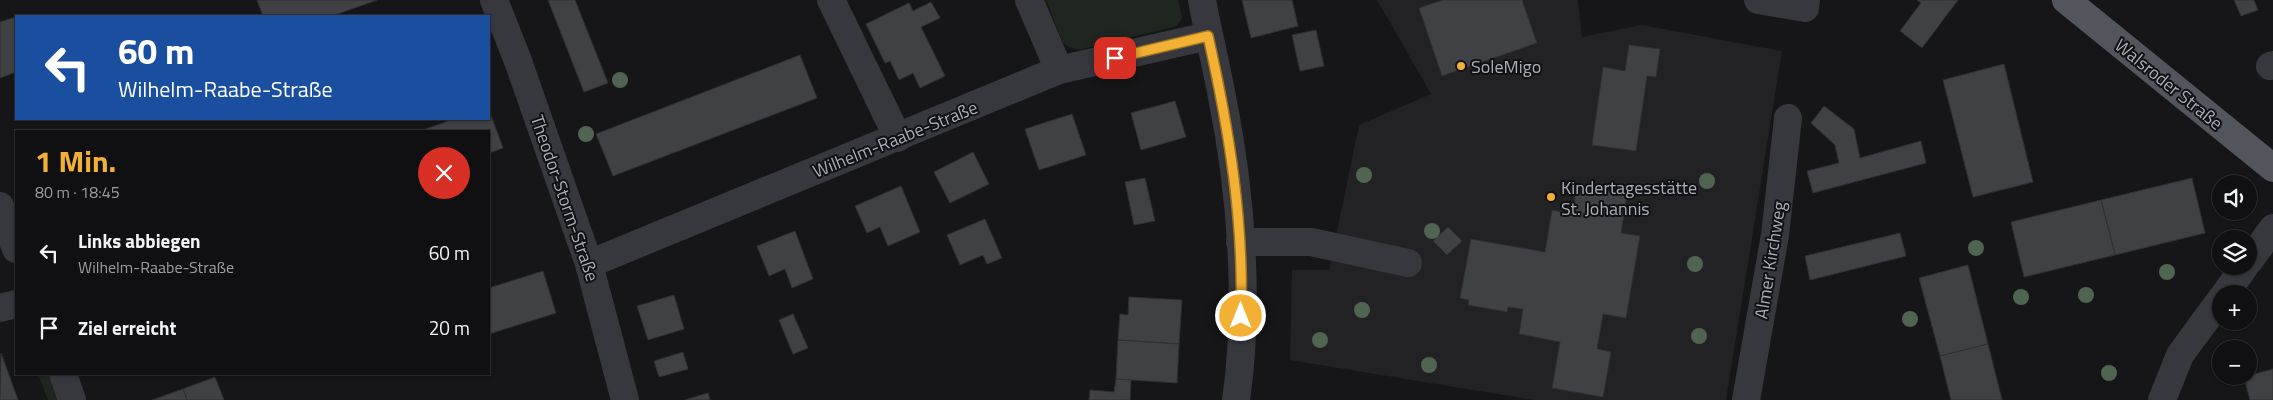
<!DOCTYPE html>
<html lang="de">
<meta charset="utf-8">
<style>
body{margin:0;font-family:"Titillium Web",sans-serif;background:#19191b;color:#f1f3f6;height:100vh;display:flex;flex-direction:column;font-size:19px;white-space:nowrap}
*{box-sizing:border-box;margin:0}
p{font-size:16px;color:#9c9d9f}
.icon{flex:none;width:28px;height:28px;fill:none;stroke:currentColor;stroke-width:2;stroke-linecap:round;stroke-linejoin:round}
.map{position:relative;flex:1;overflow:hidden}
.details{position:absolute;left:15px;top:130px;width:475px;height:245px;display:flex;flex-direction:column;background:#101012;border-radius:0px;box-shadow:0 1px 4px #0004,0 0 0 1px #303032}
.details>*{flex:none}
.hud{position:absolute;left:15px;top:15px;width:475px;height:105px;border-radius:0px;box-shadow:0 1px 4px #0004,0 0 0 1px #303032;background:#1a4fa0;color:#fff;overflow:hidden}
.controls{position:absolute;left:2212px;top:175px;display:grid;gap:10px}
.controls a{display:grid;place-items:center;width:45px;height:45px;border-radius:50%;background:#101012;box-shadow:0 1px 4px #0004,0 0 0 1px #303032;font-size:25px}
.pin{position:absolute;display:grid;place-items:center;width:42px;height:42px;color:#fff;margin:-21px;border-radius:10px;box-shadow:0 2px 8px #0006}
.me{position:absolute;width:55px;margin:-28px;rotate:0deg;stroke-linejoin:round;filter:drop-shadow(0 0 4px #0008)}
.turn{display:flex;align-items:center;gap:18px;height:105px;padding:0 20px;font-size:22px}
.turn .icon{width:65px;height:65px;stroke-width:2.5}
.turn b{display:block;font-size:35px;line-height:42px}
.round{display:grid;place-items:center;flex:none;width:52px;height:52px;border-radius:26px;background:#19191b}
.head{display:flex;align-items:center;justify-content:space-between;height:85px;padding:0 20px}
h1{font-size:30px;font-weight:700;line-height:38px;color:#f2b134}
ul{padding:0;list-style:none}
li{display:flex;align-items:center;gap:15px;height:75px;padding:0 20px}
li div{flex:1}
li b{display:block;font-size:19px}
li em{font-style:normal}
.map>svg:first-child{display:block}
.built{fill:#222225}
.green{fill:#1e261f}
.building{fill:#404145;stroke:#303034}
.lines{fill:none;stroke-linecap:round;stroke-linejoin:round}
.minor{stroke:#37383d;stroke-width:28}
.major{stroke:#53555c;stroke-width:28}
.tree{fill:#506452}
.route-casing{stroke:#9d7322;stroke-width:12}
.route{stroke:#f2b134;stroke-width:9}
.poi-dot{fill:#f2b134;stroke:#111113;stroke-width:2}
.labels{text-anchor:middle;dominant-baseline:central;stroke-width:4;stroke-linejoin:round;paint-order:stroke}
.poi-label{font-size:18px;fill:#a8adb8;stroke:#111113;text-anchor:start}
.street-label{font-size:18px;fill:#a8adb8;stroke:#111113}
</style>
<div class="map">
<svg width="2273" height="400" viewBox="0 0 2273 400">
<rect width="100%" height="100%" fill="#161618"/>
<!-- built -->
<polygon class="built" points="1377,0 1578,0 1582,37 1642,25 1782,51 1726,400 1533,400 1290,360 1292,270 1329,270 1359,125 1431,94"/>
<!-- green -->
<g class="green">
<polygon points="1046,0 1178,0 1182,18 1177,26 1079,50 1069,47 1063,43"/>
<polygon points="38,374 48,374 57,400 48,400"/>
</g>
<!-- building -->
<g class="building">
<polygon points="257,0 377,0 332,16 263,16"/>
<polygon points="548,0 575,0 608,83 584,92"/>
<polygon points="1242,0 1292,0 1298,26 1251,38"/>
<polygon points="1443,0 1522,0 1537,43 1442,76 1419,8"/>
<polygon points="1917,0 1958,0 1922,48 1900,31 1921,3"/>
<polygon points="2234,0 2254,0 2258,10 2241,16"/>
<polygon points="931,2 940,18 921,27 945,76 920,88 913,73 899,80 890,61 885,63 866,24 909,3 913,11"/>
<polygon points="16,17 16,72 0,78 0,22"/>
<polygon points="1316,30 1324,66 1300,71 1292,35"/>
<polygon points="1629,45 1660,49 1656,77 1647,76 1636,151 1592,145 1603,67 1625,71"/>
<polygon points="800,55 817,98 613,176 596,134"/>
<polygon points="2004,64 2033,182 1973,197 1943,80"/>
<polygon points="1175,101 1186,137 1141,150 1131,113"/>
<polygon points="1824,106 1854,129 1860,158 1921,141 1926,163 1813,193 1807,171 1839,163 1835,145 1811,123"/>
<polygon points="489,110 503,148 489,153 489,131 420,131 454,119 489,119"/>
<polygon points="1072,114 1086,155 1039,170 1025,129"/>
<polygon points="973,152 989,184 950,203 934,172"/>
<polygon points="1145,178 1155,221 1134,225 1125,182"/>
<polygon points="2192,178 2205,233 2115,255 2101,200"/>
<polygon points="901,186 920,232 888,246 880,227 867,233 855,206"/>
<polygon points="1577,186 1627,195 1621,233 1640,236 1626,318 1603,314 1597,349 1611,352 1603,397 1552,388 1560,342 1519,334 1523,309 1508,307 1507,312 1468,305 1469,300 1460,298 1471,239 1545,252 1552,210 1572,214"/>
<polygon points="2101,200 2115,255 2024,277 2011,222"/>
<polygon points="985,219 1002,258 987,264 983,255 960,265 947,235"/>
<polygon points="1448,227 1462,241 1447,255 1433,241"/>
<polygon points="795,231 813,279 792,288 785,269 769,276 757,246"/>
<polygon points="1900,233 1906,256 1810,280 1805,256"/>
<polygon points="1968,265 1988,344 1940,356 1919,278"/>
<polygon points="543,271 556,313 489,334 489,288"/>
<polygon points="674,295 684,329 648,340 637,306"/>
<polygon points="1129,297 1182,300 1179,344 1118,340 1120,314 1128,315"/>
<polygon points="793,314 808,348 793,354 779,320"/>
<polygon points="1118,340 1179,344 1177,383 1116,379"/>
<polygon points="1988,344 2002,400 1951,400 1940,356"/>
<polygon points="683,352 688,369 659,377 654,361"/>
<polygon points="1,353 18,400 0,400"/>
<polygon points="2273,369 2273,400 2250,400 2244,377"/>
<polygon points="215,377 224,400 187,400 183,389"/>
<polygon points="1116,379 1131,380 1130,400 1089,400 1090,390 1114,392"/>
<polygon points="183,389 187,400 152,400"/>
<polygon points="708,393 710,400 685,400"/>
</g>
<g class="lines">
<!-- minor -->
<g class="minor">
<polyline points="494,0 518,61 589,264 625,400"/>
<polyline points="831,0 898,138"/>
<polyline points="1029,0 1059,70"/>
<path d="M1202,0C1208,33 1216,64 1222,97C1241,191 1250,304 1236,400"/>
<polyline points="1758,0 1805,8 1806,0"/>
<polyline points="2270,66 2273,65"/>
<polyline points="0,206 16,249"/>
<polyline points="1240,242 1311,242 1408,263"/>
<polyline points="2249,261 2273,228"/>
<polyline points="589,264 1059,70 1208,36"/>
<polyline points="2225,294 2245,266"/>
<polyline points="0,308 16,304"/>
<polyline points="63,374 72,400"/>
<polyline points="1746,400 1775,235 1788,118"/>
<polyline points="2162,400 2180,355 2221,299"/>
</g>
<!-- major -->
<polyline class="major" points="2066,0 2273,168"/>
</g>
<!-- trees -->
<g class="tree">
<circle cx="620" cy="80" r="8"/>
<circle cx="586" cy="134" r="8"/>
<circle cx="1364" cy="175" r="8"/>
<circle cx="1707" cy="181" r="8"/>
<circle cx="1432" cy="231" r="8"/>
<circle cx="1976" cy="248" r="8"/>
<circle cx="1695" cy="264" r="8"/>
<circle cx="2167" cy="272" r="8"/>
<circle cx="2086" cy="295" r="8"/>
<circle cx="2021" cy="297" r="8"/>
<circle cx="1362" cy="310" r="8"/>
<circle cx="1910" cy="319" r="8"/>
<circle cx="1699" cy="336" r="8"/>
<circle cx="1320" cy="340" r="8"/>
<circle cx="1429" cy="365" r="8"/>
<circle cx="2109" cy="373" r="8"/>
</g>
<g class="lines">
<!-- route casing -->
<g class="route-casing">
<path id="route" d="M1115,58L1208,36C1229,129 1244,221 1241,316"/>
</g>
<!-- route -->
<use href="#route" class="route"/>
</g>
<!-- markers -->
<g class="poi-dot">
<circle cx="1461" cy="66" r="5"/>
<circle cx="1551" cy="197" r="5"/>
</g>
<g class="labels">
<!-- poi labels -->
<g class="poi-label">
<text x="1471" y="66">SoleMigo</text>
<text x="1561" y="187">Kindertagesstätte<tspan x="1561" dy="21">St. Johannis</tspan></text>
</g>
<!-- street labels -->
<g class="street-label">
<text transform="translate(2169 84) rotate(39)">Walsroder Straße</text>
<text transform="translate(895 139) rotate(-22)">Wilhelm-Raabe-Straße</text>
<text transform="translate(565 198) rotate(71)">Theodor-Storm-Straße</text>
<text transform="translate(1770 260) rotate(-81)">Almer Kirchweg</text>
</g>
</g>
</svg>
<div class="controls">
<a><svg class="icon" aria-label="sound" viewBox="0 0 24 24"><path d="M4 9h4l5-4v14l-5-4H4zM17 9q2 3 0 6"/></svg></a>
<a><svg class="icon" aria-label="layers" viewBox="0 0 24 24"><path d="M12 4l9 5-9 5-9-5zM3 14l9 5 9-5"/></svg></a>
<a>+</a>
<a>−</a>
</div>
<div class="pin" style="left:1115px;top:58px;background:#d93025"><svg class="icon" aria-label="arrive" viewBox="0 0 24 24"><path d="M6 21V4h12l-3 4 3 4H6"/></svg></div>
<svg class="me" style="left:1241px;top:316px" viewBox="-20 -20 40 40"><circle r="17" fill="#f2b134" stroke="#fff" stroke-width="3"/><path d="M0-11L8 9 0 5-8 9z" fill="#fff"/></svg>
<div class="hud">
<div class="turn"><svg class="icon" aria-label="left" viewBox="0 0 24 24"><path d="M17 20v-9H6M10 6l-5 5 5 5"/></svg><div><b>60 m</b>Wilhelm-Raabe-Straße</div></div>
</div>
<section class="details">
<div class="head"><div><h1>1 Min.</h1><p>80 m · 18:45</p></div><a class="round" style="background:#d93025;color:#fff"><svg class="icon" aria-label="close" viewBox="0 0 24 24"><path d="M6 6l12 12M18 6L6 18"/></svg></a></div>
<ul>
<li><svg class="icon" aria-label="left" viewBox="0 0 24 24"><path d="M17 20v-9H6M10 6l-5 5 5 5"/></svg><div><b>Links abbiegen</b><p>Wilhelm-Raabe-Straße</p></div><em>60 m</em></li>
<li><svg class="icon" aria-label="arrive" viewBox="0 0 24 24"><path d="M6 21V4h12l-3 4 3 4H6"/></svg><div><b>Ziel erreicht</b></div><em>20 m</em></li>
</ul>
</section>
</div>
